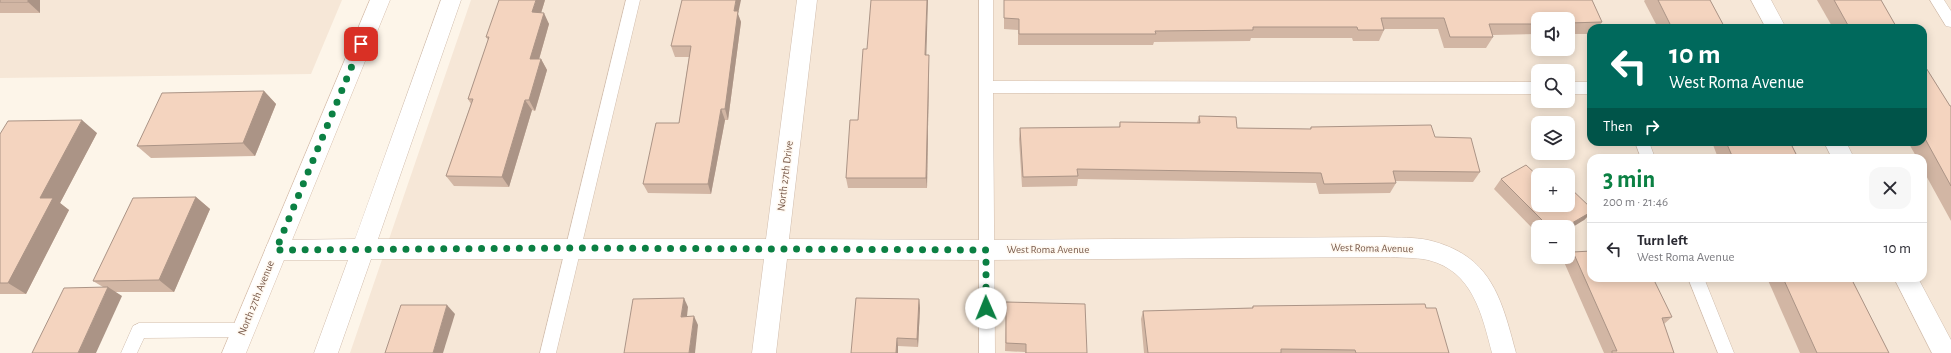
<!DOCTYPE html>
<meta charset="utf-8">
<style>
body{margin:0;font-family:"Alegreya Sans",sans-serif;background:#f7f7f7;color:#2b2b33;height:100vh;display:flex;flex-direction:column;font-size:15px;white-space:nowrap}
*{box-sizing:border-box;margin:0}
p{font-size:13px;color:#7c7c81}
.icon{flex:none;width:22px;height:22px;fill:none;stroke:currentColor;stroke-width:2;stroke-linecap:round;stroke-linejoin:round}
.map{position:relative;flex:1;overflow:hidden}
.panel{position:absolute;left:1587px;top:154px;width:340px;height:128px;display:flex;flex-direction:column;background:#fff;border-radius:12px;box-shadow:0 2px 10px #0003}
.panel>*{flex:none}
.banner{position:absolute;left:1587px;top:24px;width:340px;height:122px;border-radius:12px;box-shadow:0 2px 10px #0003;background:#00695c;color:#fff;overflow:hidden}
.buttons{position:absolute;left:1531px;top:12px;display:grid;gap:8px}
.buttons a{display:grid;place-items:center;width:44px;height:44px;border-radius:8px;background:#fff;box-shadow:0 2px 10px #0003;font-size:20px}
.pin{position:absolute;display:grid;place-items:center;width:34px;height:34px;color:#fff;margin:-17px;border-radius:8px;box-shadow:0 2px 6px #0006}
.me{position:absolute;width:44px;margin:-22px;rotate:359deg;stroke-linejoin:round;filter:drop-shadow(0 0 3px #0008)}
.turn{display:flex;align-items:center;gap:14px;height:84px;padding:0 16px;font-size:18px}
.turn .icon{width:52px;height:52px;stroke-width:2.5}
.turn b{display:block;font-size:28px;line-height:34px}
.then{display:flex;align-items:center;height:38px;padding:0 16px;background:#0003;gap:8px;font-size:15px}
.round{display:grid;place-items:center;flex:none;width:42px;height:42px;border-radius:12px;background:#f7f7f7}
.head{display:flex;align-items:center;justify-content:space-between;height:68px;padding:0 16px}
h1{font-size:24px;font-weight:700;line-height:30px;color:#0b8043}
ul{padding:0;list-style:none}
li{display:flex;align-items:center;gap:12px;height:52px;padding:0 16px;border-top:1px solid #e1e1e2}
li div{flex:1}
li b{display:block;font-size:15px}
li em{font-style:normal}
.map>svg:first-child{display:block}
.residential{fill:#f6e7d7;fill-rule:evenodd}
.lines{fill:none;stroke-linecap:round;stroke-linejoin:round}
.lane-casing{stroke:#d1bdad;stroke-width:1}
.street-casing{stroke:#d1bdad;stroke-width:1}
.secondary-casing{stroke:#d7bfad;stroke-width:1}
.lane{fill:#fff;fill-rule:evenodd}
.street{fill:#fff;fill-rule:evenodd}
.secondary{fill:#fff;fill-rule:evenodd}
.wall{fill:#d2b6a4}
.shaded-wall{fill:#ab9486}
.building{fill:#f4d4bf;stroke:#ab9486}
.route{stroke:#0b8043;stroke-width:7;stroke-dasharray:0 12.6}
.labels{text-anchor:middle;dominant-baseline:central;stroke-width:3;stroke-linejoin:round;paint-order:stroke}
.street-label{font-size:11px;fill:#7a5b4b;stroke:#fff9f1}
</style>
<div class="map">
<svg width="1951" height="353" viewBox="0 0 1951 353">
<rect width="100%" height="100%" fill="#fdf5e9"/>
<!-- residential -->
<g class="residential">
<polygon points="0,0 342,0 311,74 0,78"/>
<path d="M471,0H1951V353H350ZM1538,19H1568V49H1538ZM1591,28H1923V142H1591ZM1538,71H1568V101H1538ZM1538,123H1568V153H1538ZM1591,158H1923V278H1591ZM1538,175H1568V205H1538ZM1538,227H1568V257H1538Z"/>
</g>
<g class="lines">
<!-- lane casing -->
<g class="lane-casing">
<g id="lane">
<polygon points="626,0 640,0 556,353 540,353"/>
<polygon points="979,0 993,0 993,81 1538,82 1538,94 993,93 995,353 979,353"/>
<polygon points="1930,0 1944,0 1951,11 1951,27 1946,26"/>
<rect x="1568" y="82" width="23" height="12"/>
<polygon points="1635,142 1649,142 1655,158 1641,158"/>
<polygon points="1688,278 1704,278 1734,353 1718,353"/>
<polygon points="139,323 244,323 250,325 252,330 250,335 244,337 144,338 137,353 121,353 133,326"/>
</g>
</g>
<!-- street casing -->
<g class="street-casing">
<g id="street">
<path d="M441,0H461L378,239H766L797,0H817L789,239L986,240L1385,237C1399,238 1414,237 1428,240C1491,255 1501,297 1516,353H1492C1482,315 1473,271 1428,260C1414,257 1399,258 1385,257L986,260L787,259L776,353H752L764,259H371L338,353H314L348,260H276L268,257L265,250L268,243L276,240L355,239Z"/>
<polygon points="1751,0 1771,0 1786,28 1766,28"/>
<polygon points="1824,142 1846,142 1854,158 1832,158"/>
<polygon points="1894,278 1918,278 1951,340 1951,353 1932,353"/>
</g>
</g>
<!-- secondary casing -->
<g class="secondary-casing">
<polygon id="secondary" points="370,0 390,0 246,353 222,353"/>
</g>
<!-- lane -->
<use href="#lane" class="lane"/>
<!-- street -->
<use href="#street" class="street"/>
<!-- secondary -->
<use href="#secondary" class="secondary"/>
</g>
<!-- wall -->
<g class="wall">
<rect x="0" y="0" width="40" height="13"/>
<polygon points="545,0 541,13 549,24 539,59 541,59 547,70 535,111 532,110 509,187 454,186 446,176 471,104 468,99 488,40 486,37"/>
<polygon points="1004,0 1592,0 1602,22 1598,28 1591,28 1591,34 1568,34 1568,19 1538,19 1538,34 1493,35 1493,37 1486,48 1444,48 1438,29 1384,29 1384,30 1379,41 1353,41 1352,38 1251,38 1250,41 1154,42 1153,45 1018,45 1018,30 1004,29"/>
<polygon points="1645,0 1710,0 1725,28 1658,28 1644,1"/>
<polygon points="1817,0 1881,0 1897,28 1833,28"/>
<polygon points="738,14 741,22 728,120 725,120 711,194 648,193 643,184 679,123 689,57 675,57 671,46"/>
<polygon points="926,55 929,66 927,188 848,188 846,178 858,120"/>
<polygon points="1923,63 1950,106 1951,106 1951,221 1923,170 1923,158 1917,158 1908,142 1923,142"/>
<polygon points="264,91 276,104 255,156 151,158 137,146"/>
<polygon points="1199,116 1237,128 1310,129 1311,127 1435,137 1480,172 1473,182 1396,181 1396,183 1390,193 1319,194 1316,183 1078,179 1077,186 1022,187 1019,139 1020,128 1119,127 1120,122 1197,123"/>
<polygon points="97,133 60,203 69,210 26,294 0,294 0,134"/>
<polygon points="1712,142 1790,142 1798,158 1718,158"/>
<polygon points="1501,179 1538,205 1591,208 1591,213 1584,220 1568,227 1538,227 1538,234 1494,189"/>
<polygon points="196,197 210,209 174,292 115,292 122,296 103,287 93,281"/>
<polygon points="1573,252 1672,317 1664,324 1674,353 1604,353 1564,262"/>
<polygon points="1767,278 1851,278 1889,353 1800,353"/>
<polygon points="919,299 920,308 918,347 898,346 898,353 851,353"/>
<polygon points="1006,302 1087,353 1025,353 1025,352 1005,351"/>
<polygon points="1253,306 1426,308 1449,353 1144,353 1141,319 1143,311 1252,308"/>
</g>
<!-- shaded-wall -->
<g class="shaded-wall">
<polygon points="28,0 40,0 40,13 28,2"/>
<polygon points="536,0 545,0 538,23 532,12"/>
<polygon points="736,0 741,0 738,14 741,22 728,120 725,109 734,11"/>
<polygon points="927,0 928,0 926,66 925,55"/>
<polygon points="544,13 549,24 536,70 530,59"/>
<polygon points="929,55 929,66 927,188 926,178"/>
<polygon points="541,59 547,70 535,111 529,100"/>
<polygon points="264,91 276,104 255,156 243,143"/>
<polygon points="525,100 532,110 509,187 502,177"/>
<polygon points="721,109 725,120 711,194 708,184"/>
<polygon points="82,120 97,133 60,203 69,210 26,294 8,283 40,198"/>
<polygon points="196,197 210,209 174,292 159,280"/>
<polygon points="1591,212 1591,213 1584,220 1568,230 1568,227 1565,227"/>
<polygon points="108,287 122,296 96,353 78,353"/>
<polygon points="684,298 688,307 686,325 681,317"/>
<polygon points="919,299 920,308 918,347 917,339"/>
<polygon points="447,305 455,314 443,353 433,353"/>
<polygon points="694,316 698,325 695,353 689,353"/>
<polygon points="897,338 898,346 898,353 896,353"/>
</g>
<!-- building -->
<g class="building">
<rect x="0" y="0" width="28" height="2"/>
<polygon points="499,0 536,0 532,12 544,13 530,59 541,59 529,100 525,100 502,177 446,176 473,99 468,99 489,37 486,37"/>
<polygon points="682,0 736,0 734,11 738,11 725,109 721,109 708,184 643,184 656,123 679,123 691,46 671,46"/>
<polygon points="871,0 927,0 925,55 929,55 926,178 846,178 850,120 858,120 863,49 867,49"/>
<polygon points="1004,0 1592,0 1602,22 1568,23 1568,19 1538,19 1538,24 1489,24 1493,37 1450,37 1444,18 1381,18 1384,30 1358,30 1357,27 1253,27 1253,30 1155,31 1156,34 1019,34 1019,19 1004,18"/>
<polygon points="1658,0 1710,0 1725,28 1672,28"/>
<polygon points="1834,0 1881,0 1897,28 1865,28 1864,27 1849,27"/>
<polygon points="1923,63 1950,106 1951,106 1951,186 1923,135"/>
<polygon points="264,91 243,143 137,146 162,93"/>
<polygon points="1199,116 1236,117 1237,128 1311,129 1311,127 1431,125 1435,137 1471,138 1480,172 1393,171 1396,183 1324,184 1321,173 1077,169 1078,176 1023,177 1020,128 1120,127 1120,122 1200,123"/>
<polygon points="82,120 40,198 53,198 8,283 0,283 0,134 8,121"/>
<polygon points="1726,142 1790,142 1798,158 1733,158"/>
<polygon points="1526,165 1538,176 1538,205 1568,205 1568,186 1591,208 1591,212 1565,227 1549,227 1501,179"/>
<polygon points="1554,172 1556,175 1549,175"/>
<polygon points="196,197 159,280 93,281 133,198"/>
<polygon points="1591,251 1591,278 1653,278 1672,317 1662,318 1674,353 1612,353 1612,351 1617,351 1573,252"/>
<polygon points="1783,278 1851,278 1889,353 1817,353"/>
<polygon points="108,287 78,353 32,353 64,288"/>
<polygon points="684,298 681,317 694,316 689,353 624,353 633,299"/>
<polygon points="856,298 919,299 917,339 897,338 896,353 851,353"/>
<polygon points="1006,302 1085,304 1087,353 1026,353 1026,344 1006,343"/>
<polygon points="1425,304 1426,308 1436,308 1449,353 1356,353 1355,350 1281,349 1281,353 1148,353 1143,311 1253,308 1253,306"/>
<polygon points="401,305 447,305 433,353 385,353"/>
</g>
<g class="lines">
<!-- route -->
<polyline class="route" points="361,44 276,250 574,248 986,250 986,308"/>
</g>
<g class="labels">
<!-- street labels -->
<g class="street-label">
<text transform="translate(785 176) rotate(-83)">North 27th Drive</text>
<text transform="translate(1372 248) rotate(1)">West Roma Avenue</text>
<text x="1048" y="249">West Roma Avenue</text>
<text transform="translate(256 298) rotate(-68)">North 27th Avenue</text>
</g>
</g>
</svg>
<div class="buttons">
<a><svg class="icon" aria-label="sound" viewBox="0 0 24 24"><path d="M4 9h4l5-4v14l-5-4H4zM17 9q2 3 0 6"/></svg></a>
<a><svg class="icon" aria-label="search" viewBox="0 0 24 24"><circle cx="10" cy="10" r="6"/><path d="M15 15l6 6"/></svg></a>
<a><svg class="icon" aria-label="layers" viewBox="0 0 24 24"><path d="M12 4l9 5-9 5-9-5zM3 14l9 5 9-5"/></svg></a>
<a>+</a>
<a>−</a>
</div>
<div class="pin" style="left:361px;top:44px;background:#d93025"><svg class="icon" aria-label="arrive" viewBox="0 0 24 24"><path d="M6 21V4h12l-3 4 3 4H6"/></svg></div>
<svg class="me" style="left:986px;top:308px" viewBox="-20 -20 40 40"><circle r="19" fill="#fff"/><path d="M0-13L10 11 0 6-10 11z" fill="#0b8043"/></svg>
<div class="banner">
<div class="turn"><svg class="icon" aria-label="left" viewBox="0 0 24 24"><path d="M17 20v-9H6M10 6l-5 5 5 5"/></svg><div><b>10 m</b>West Roma Avenue</div></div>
<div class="then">Then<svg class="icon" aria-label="right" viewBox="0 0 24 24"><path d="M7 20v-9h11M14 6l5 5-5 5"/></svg></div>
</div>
<section class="panel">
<div class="head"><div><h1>3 min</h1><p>200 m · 21:46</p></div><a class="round"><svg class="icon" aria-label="close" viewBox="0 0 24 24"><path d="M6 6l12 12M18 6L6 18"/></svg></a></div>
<ul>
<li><svg class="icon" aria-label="left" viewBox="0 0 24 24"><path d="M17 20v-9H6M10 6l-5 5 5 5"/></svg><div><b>Turn left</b><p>West Roma Avenue</p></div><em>10 m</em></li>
</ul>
</section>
</div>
